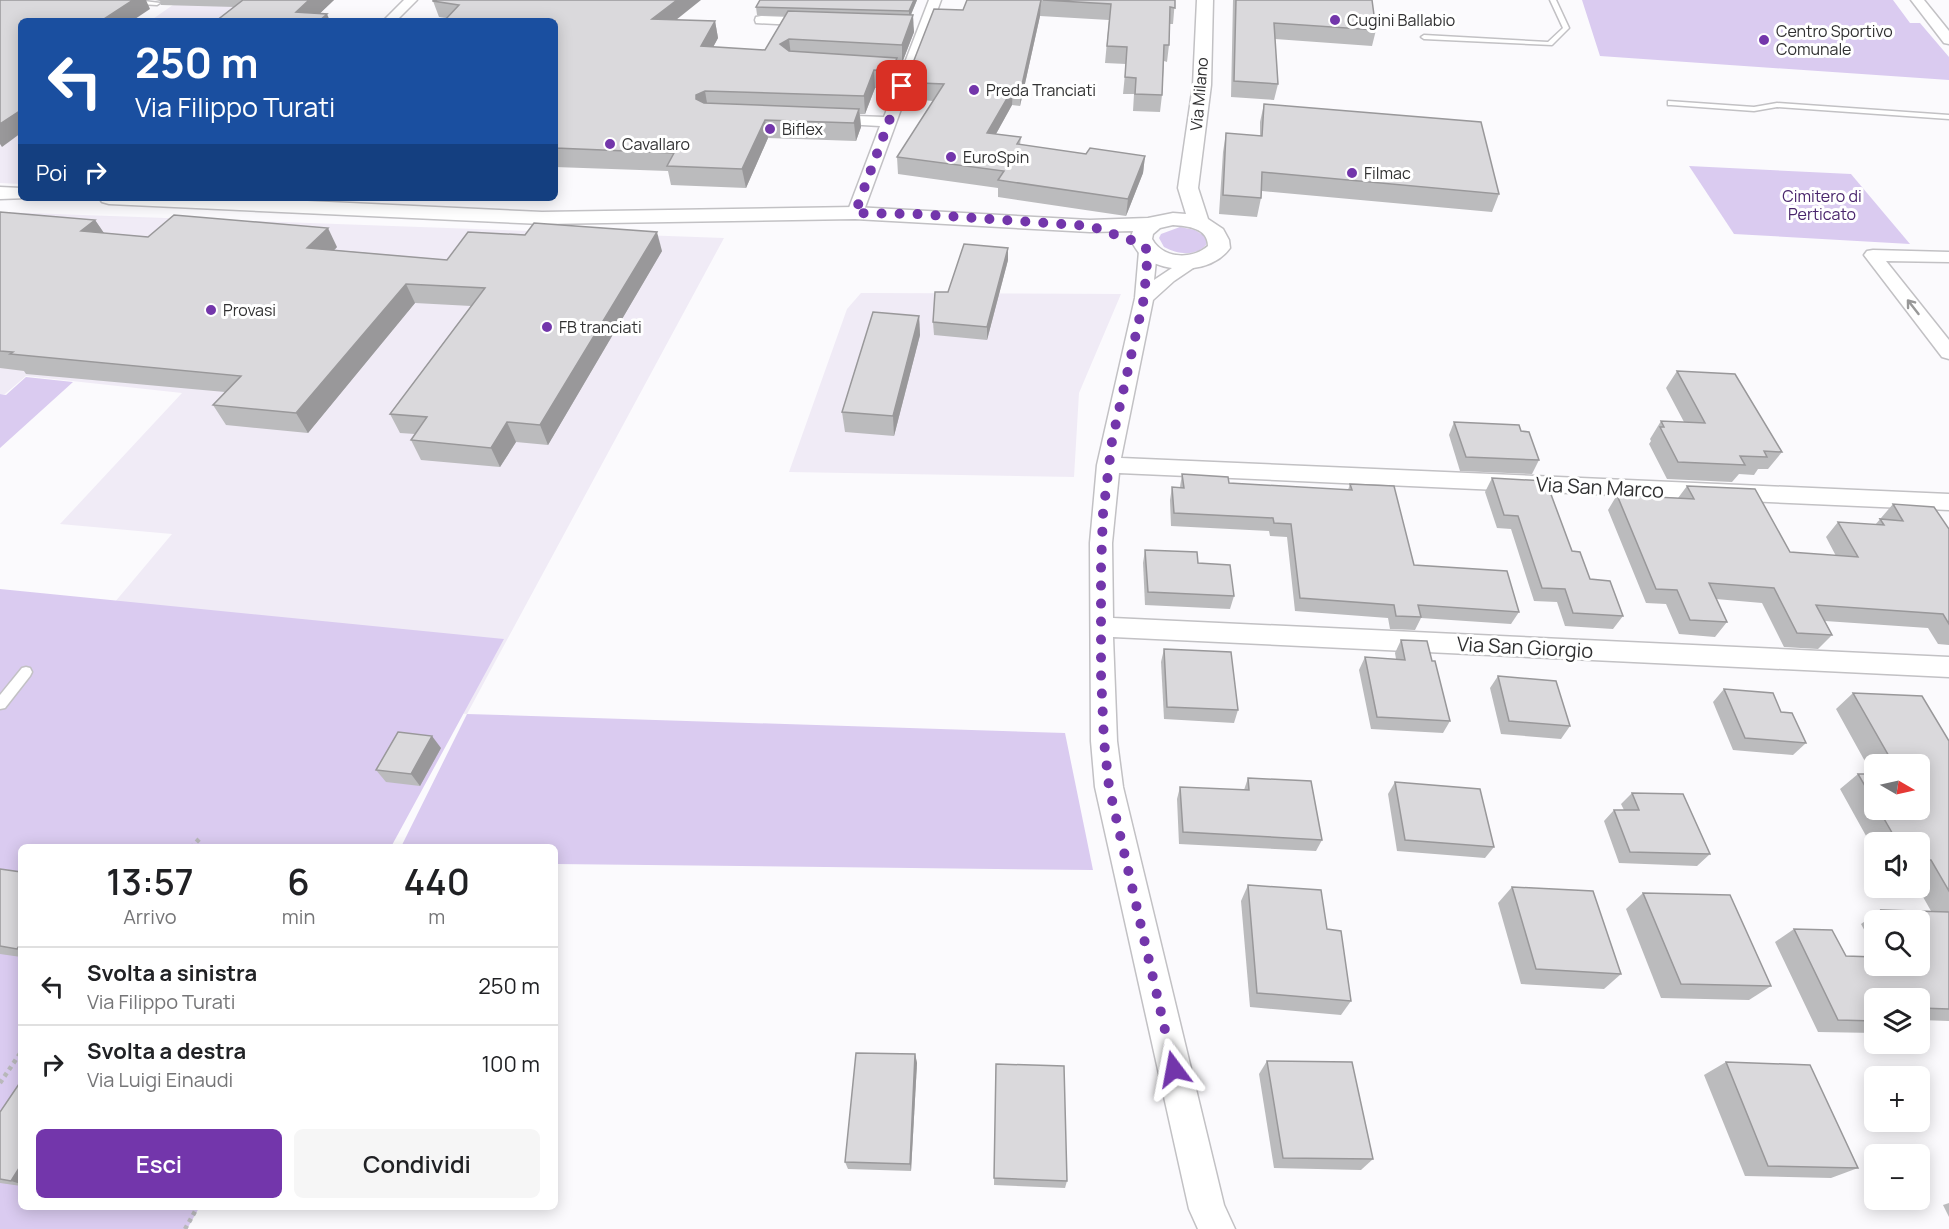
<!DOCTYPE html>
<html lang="it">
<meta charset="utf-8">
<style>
body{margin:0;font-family:Manrope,sans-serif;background:#f6f6f6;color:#202124;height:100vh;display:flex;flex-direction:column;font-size:22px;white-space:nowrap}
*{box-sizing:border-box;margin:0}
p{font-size:20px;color:#757577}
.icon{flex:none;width:33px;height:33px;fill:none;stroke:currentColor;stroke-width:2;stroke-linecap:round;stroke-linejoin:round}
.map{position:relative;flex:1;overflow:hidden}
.sheet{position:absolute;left:18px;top:844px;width:540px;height:366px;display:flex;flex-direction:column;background:#fff;border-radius:9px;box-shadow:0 3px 15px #0003}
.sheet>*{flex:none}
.guide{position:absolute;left:18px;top:18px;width:540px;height:183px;border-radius:9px;box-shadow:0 3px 15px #0003;background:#1a4fa0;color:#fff;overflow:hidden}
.needle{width:39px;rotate:99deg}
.controls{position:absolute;left:1864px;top:754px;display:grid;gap:12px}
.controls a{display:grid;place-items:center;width:66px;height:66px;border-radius:9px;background:#fff;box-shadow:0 3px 15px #0003;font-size:30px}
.pin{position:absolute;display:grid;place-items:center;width:51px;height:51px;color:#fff;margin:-26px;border-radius:12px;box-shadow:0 3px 9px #0006}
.me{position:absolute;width:66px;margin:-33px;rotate:347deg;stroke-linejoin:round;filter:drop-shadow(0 0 4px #0008)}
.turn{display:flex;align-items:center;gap:21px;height:126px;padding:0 18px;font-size:27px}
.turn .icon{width:78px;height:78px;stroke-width:2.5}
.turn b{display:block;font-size:42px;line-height:51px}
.then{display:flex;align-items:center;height:57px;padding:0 18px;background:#0003;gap:12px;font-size:22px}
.eta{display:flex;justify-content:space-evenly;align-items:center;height:102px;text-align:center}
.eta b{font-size:36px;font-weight:600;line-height:42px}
.cta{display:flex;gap:12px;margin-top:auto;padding:12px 18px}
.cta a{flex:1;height:69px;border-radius:9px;background:#7336ab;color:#fff;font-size:24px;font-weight:600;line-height:69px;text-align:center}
.cta a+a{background:#f6f6f6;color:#202124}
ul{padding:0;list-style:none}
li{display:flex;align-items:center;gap:18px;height:78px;padding:0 18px;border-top:2px solid #e0e0e0}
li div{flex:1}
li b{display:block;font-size:22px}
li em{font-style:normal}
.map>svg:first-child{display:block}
.built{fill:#f0ebf6}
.green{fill:#dacbf0}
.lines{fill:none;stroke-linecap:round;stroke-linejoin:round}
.service-casing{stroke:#c2c1c4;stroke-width:3}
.minor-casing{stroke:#c2c1c4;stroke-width:3}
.tertiary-casing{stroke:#c2c1c4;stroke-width:3}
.path{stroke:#b9b9bb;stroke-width:4.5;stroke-dasharray:4 4;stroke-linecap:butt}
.service{fill:#fff;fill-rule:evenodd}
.minor{fill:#fff;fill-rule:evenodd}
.tertiary{fill:#fff;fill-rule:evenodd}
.wall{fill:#bbbbbd;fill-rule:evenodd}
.shaded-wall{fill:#99989a}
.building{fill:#dad9dc;stroke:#99989a;stroke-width:1.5}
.oneway{stroke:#989898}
.route{stroke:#7336ab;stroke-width:10;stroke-dasharray:0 18}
.poi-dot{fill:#7336ab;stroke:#fff;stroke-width:2}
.labels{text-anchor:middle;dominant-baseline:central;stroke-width:6;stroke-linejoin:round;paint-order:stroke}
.far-poi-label{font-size:16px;fill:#313132;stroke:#fff;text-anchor:start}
.far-street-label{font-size:16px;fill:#313132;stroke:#fff}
.far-park-label{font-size:16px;fill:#49256c;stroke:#fff}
.street-label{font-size:20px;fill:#313132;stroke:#fff}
</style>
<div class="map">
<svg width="1949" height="1229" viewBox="0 0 1949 1229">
<rect width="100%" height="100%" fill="#fbfafd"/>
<!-- built -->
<g class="built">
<polygon points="180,0 280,0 259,18 377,20 150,21"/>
<polygon points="21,89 21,184 0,183 0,103"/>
<polygon points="0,212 724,238 467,714 52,677 172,534 60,524 182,393 26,376 5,394 0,394"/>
<polygon points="861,293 1121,294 1079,393 1074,477 789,472 847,309"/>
</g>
<!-- green -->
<g class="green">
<polygon points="1582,0 1893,0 1910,23 1920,23 1949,57 1949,80 1600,56"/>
<polygon points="1689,166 1851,174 1910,244 1734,234"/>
<path d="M1180,227L1195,230L1206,237V245C1195,257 1177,254 1164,247L1159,238L1161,234Z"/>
<polygon points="26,377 73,382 0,448 0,394 6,395"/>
<polygon points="0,589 504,639 391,847 21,848 21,1208 199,1208 187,1229 0,1229"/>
<polygon points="467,714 1065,733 1093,870 555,864 555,848 401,847"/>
</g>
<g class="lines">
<!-- service casing -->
<g class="service-casing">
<g id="service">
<polygon points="98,0 136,0 160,3 157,5 101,2"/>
<polygon points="1550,0 1556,0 1569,28 1552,45 1424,39 1421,37 1424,35 1548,42 1563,28"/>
<polygon points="1668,101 1754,107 1777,103 1949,115 1949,119 1777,107 1754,111 1671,105 1668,105"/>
<polygon points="26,667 30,668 32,672 30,676 5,708 0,709 0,695 22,668"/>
</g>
</g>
<!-- minor casing -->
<g class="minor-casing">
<g id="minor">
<polygon points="404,0 417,0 396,21 383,21"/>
<polygon points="929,0 941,0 863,213 855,218 849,216 847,213 880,126 827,123 820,119 827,115 884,117"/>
<polygon points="1911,0 1924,0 1949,31 1949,44 1944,43"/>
<polygon points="761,16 815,18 821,22 815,26 756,23 755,20 756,17"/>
<polygon points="1148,246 1154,247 1157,251 1154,280 1187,258 1199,258 1202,262 1174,281 1153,300 1121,458 1949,494 1949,510 1119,473 1112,543 1113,618 1949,657 1949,677 1113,637 1117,741 1123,787 1224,1205 1235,1229 1198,1229 1189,1209 1095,787 1091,741 1090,543 1097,465 1135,298 1139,251 1142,247"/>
<polygon points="1873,250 1949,252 1949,262 1886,261 1949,340 1949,359 1942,357 1864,255 1867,251"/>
</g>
</g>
<!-- tertiary casing -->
<g class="tertiary-casing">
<g id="tertiary">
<path d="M1197,0H1213L1211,85L1198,188L1208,219L1223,229L1229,240L1230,248C1213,272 1172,274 1148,260C1139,256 1135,247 1130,239L1133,231L1090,232L855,219L542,224L109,204L102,202L99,198H241L542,212L855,207L1090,220L1148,218L1173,213L1186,214L1178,188L1193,85ZM1173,225C1188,226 1208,228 1208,246C1192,260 1163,259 1152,239L1153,234L1160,228Z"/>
<polygon points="0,187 21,188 21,198 28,198 0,199"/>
</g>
</g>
<!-- path -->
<g class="path">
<polyline points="191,848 201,837"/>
<polyline points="0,1083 21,1052"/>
<polyline points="185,1229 197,1208"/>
</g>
<!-- service -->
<use href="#service" class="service"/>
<!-- minor -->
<use href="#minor" class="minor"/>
<!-- tertiary -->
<use href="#tertiary" class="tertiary"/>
</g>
<!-- wall -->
<g class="wall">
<polygon points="155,0 334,0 320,13 235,7 161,5 160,1"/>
<polygon points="760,0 917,0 911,15 914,32 902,63 897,62 898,75 892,89 875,88 865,114 860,114 861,127 856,141 768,138 746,188 671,185 668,171 555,167 555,21 446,18 439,17 433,1 676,20 715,21 718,38 713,47 765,50 785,16 757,15 756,7"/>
<polygon points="967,0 1175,0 1173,24 1169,24 1169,45 1167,62 1164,61 1162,95 1160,112 1133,111 1134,94 1123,94 1126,64 1105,63 1109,20 1040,16 1020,106 1012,105 996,134 1021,137 1020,145 1086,154 1145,156 1143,173 1126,216 998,197 998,188 898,174 897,157 933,101 921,100 921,91 910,90 909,73 963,10"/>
<polygon points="1233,0 1372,0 1376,30 1372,46 1275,39 1278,84 1274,100 1231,97"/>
<polygon points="1264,104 1499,194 1492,212 1262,191 1261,198 1257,217 1219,214 1223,152 1226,133 1260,136 1260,122"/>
<polygon points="0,212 95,220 104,233 148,237 337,247 334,250 447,260 662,251 548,445 516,442 500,467 421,460 411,440 415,434 400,433 390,414 471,306 415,303 308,433 226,425 213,405 225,392 26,374 24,371 0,368"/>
<polygon points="1008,260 987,340 934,335 933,322 948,292"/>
<polygon points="919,316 920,335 894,436 845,432 842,412"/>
<polygon points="1677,371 1782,452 1768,469 1758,469 1754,475 1739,474 1732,482 1667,479 1649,444 1651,441 1650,439 1661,421 1684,422 1666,388"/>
<polygon points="1454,422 1521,431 1539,460 1532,474 1460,471 1449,435"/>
<polygon points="1182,474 1229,483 1348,490 1350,484 1414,565 1519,612 1511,624 1421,618 1415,630 1390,629 1388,618 1295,611 1287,537 1270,536 1269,531 1171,526 1170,500 1172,487 1180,487"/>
<polygon points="1492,478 1572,551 1590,579 1623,616 1613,629 1565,626 1557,602 1534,601 1511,529 1497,528 1485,492"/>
<polygon points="1687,486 1790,552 1836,556 1826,537 1838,522 1875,525 1893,504 1949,529 1949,645 1938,644 1928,628 1825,621 1832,635 1818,649 1784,647 1762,603 1716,599 1727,622 1715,637 1679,634 1666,604 1646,603 1608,510 1617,495 1678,498"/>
<polygon points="1145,550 1198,563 1234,596 1230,609 1145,605 1143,563"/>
<polygon points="1401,640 1432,661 1450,721 1443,733 1371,729 1359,670 1365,657 1396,659 1395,653"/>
<polygon points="1164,649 1238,710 1234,723 1164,719 1161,662"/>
<polygon points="1498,676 1570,726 1561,739 1501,734 1490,688"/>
<polygon points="1724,689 1781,712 1806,743 1793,755 1733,750 1713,702"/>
<path d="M1853,693L1949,741V1021L1920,1020V999H1875V1033L1818,1032L1775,942L1794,929L1846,956L1920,966V921H1875V950L1861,924L1881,910L1931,911L1918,888H1920V843H1875V852L1840,789L1858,774H1872L1836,709ZM1875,765H1920V810H1875Z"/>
<polygon points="441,748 420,786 386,782 376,770"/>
<polygon points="1248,778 1322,840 1316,851 1179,844 1177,799 1180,787 1244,790"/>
<polygon points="1395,782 1494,847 1485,858 1397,851 1388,794"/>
<polygon points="1632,793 1710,854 1697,866 1619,863 1604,821 1614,810 1624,810 1621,804"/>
<polygon points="0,869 21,872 21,957 0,954"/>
<polygon points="1248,885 1327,929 1351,1001 1341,1015 1250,1007 1241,901"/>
<polygon points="1512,887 1621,974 1604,989 1521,984 1498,903"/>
<polygon points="1643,893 1771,986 1749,1000 1661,998 1626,909"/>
<polygon points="915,1054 917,1063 911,1171 848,1169 845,1162"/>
<polygon points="1267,1061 1373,1159 1361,1170 1274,1168 1259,1074"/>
<polygon points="1726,1062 1858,1168 1831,1178 1745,1176 1704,1075"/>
<polygon points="996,1064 1067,1181 1065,1188 994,1185"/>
<polygon points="21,1081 21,1186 0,1183 0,1112"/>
<polygon points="1949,1203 1949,1217 1943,1205"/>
</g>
<!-- shaded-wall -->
<g class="shaded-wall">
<polygon points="133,0 146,0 150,9 132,21 101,21"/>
<polygon points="309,0 334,0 312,21 296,12"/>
<polygon points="677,0 701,0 656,36 652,19"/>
<polygon points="914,0 917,0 909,19 909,11"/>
<polygon points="1041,0 1040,16 1020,106 1021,89"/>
<polygon points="327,14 330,21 319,21"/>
<polygon points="913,15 914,32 902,63 902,45"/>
<polygon points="715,21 718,38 704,64 701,46"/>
<polygon points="789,39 791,56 780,44"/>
<polygon points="897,58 898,75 892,89 891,71"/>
<polygon points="874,70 875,88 865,114 864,96"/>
<polygon points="1013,88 1012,105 987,150 987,133"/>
<polygon points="705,91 708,109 696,99 696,95"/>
<polygon points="859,109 861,127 856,141 854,123"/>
<polygon points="21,110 21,133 2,147 0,144 0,124"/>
<polygon points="765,120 768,138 746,188 742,169"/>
<polygon points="1145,156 1143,173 1126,216 1128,199"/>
<polygon points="95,220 108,239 81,231"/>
<polygon points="328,228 337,247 318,267 307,248"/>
<polygon points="657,232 662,251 548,445 540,425"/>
<polygon points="1008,248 1008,260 987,340 987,327"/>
<polygon points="406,284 415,303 308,433 296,413"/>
<polygon points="919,316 920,335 894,436 893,416"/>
<polygon points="507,422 516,442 500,467 491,448"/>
<polygon points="432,736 441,748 420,786 411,774"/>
<polygon points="21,943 21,951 17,949"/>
<polygon points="915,1054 917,1063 911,1171 910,1164"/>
<polygon points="21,1165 21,1184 11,1181"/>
</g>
<!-- building -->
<g class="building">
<polygon points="0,0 133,0 101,21 21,21 21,110 0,124"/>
<polygon points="243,0 309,0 296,12 327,14 319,21 216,21"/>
<polygon points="433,0 677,0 652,19 715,21 701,46 765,50 788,11 913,15 902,45 789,39 780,44 789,51 897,58 891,71 874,70 864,96 705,91 696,95 696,99 704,103 859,109 854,123 765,120 742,169 667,166 674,153 555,148 555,21 444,21 459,5 433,1"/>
<polygon points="760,0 914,0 909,11 756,7"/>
<polygon points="967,0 1041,0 1021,89 1013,88 987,133 1021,137 1017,144 1086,154 1090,148 1145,156 1128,199 998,180 1004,171 897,157 944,84 920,83 924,74 909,73 934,9 963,10"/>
<polygon points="1043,0 1175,0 1175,8 1170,7 1169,45 1164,45 1162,95 1135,94 1136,78 1125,77 1127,47 1107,46 1111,4"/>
<polygon points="1236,0 1372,0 1376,30 1274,23 1278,84 1234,81"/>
<polygon points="1264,104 1481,122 1499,194 1262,172 1261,198 1223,195 1226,133 1262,136"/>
<polygon points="0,212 95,220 81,231 148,237 174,215 328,228 307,248 447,260 468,232 525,235 534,223 657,232 540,425 507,422 491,448 411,440 427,417 390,414 485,288 406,284 296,413 213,405 241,376 10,354 13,352 0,351"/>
<polygon points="964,244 1008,248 987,327 933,322 935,292 948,292"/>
<polygon points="873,312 919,316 893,416 842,412"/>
<polygon points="1677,371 1735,374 1782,452 1764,451 1767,457 1740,456 1745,465 1678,462 1660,427 1664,427 1661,421 1705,423"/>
<polygon points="1454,422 1519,425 1521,431 1529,432 1539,460 1466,457"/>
<polygon points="1182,474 1228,477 1229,483 1352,490 1350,484 1394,486 1414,565 1507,571 1519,612 1418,605 1421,617 1396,616 1394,605 1300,598 1291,524 1274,523 1273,518 1174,513 1172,487 1184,488"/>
<polygon points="1492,478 1546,481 1572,551 1580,552 1590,579 1610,581 1623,616 1573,613 1565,589 1542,588 1518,516 1504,515"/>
<polygon points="1687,486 1755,489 1790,552 1858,557 1838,522 1884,525 1880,519 1903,521 1893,504 1934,507 1949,529 1949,624 1943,614 1816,605 1832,635 1797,633 1774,588 1709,583 1727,622 1690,620 1677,590 1656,589 1617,495 1694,499"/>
<polygon points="1145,550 1197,552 1198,563 1230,565 1234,596 1148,592"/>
<polygon points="1401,640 1427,641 1432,661 1435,661 1450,721 1377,717 1365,657 1405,660"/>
<polygon points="1164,649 1231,652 1238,710 1167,707"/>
<polygon points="1498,676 1556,681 1570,726 1509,721"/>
<polygon points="1724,689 1773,693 1781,712 1792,713 1806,743 1745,738"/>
<polygon points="1853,693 1922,696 1949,741 1949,891 1931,860 1920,860 1920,843 1898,843 1879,810 1920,810 1920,765 1894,765"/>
<polygon points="398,732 432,736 411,774 376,770"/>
<polygon points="1858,774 1875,774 1875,803"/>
<polygon points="1248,778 1311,781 1322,840 1183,832 1180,787 1249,790"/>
<polygon points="1395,782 1480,789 1494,847 1405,840"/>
<polygon points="1632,793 1683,794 1710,854 1630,852 1614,810 1639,810"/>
<polygon points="0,869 21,872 21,943 17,949 0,946"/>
<polygon points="1248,885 1321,890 1327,929 1341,931 1351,1001 1257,993"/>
<polygon points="1512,887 1593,891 1621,974 1536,969"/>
<polygon points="1643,893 1730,895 1771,986 1681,984"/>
<polygon points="1881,910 1949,912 1949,1009 1920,1008 1920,999 1875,999 1875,1021 1838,1020 1794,929 1832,930 1846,956 1875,957 1875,966 1920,966 1920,921 1887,921"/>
<polygon points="856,1053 915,1054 910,1164 845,1162"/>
<polygon points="1267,1061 1352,1062 1373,1159 1283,1158"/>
<polygon points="1726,1062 1810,1065 1858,1168 1768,1166"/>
<polygon points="996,1064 1064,1066 1067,1181 994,1178"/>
<polygon points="21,1081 21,1165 11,1181 0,1179 0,1112"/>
</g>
<!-- one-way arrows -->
<defs><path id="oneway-shaft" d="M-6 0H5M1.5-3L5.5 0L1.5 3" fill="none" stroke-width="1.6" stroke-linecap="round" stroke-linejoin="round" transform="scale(1.5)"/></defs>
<use class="oneway" href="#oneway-shaft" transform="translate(1913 307) rotate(-128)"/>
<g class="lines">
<!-- route -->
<polyline class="route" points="902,86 855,213 916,214 1090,226 1131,240 1142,244 1148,251 1144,298 1112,441 1103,514 1101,568 1101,674 1104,741 1109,787 1174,1069"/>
</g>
<!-- markers -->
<g class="poi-dot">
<circle cx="1335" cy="20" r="6"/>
<circle cx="1764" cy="40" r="6"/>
<circle cx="974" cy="90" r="6"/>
<circle cx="770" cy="129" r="6"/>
<circle cx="610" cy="144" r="6"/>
<circle cx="951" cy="157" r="6"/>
<circle cx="1352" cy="173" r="6"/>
<circle cx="211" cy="310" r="6"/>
<circle cx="547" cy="327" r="6"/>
</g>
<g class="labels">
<!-- far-poi labels -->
<g class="far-poi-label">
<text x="1347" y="20">Cugini Ballabio</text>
<text x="1776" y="31">Centro Sportivo<tspan x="1776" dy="18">Comunale</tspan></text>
<text x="986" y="90">Preda Tranciati</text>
<text x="782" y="129">Biflex</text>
<text x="622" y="144">Cavallaro</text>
<text x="963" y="157">EuroSpin</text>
<text x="1364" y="173">Filmac</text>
<text x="223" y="310">Provasi</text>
<text x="559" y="327">FB tranciati</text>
</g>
<!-- far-street labels -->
<g class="far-street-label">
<text transform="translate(1199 94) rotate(-85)">Via Milano</text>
</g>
<!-- far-park labels -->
<g class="far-park-label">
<text x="1822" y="196">Cimitero di<tspan x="1822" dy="18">Perticato</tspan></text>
</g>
<!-- street labels -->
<g class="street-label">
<text transform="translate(1600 487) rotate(3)">Via San Marco</text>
<text transform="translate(1525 647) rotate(3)">Via San Giorgio</text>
</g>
</g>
</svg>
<div class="controls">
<a><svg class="needle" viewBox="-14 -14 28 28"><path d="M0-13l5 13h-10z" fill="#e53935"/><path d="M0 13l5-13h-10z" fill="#757577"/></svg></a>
<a><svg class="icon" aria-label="sound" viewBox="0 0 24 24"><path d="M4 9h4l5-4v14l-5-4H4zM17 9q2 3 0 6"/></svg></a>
<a><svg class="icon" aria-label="search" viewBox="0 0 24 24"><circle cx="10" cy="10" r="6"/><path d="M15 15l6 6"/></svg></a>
<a><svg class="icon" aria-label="layers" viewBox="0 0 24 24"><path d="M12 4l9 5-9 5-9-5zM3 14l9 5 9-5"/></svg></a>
<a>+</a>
<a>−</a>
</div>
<div class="pin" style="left:902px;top:86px;background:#d93025"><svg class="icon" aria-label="arrive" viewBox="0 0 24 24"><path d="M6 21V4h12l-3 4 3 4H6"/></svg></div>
<svg class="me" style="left:1174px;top:1069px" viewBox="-20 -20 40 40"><path d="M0-17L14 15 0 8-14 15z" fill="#7336ab" stroke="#fff" stroke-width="4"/></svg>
<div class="guide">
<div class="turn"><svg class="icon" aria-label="left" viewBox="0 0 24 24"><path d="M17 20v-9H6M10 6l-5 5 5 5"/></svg><div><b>250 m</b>Via Filippo Turati</div></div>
<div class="then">Poi<svg class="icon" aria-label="right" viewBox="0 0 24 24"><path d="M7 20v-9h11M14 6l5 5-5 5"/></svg></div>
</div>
<section class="sheet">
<div class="eta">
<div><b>13:57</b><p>Arrivo</p></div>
<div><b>6</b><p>min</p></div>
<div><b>440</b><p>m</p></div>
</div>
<ul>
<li><svg class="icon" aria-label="left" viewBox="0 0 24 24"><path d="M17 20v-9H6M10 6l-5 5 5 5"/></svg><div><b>Svolta a sinistra</b><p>Via Filippo Turati</p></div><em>250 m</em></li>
<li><svg class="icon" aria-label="right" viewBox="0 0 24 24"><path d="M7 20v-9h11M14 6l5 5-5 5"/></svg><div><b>Svolta a destra</b><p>Via Luigi Einaudi</p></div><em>100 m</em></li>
</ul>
<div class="cta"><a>Esci</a><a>Condividi</a></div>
</section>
</div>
